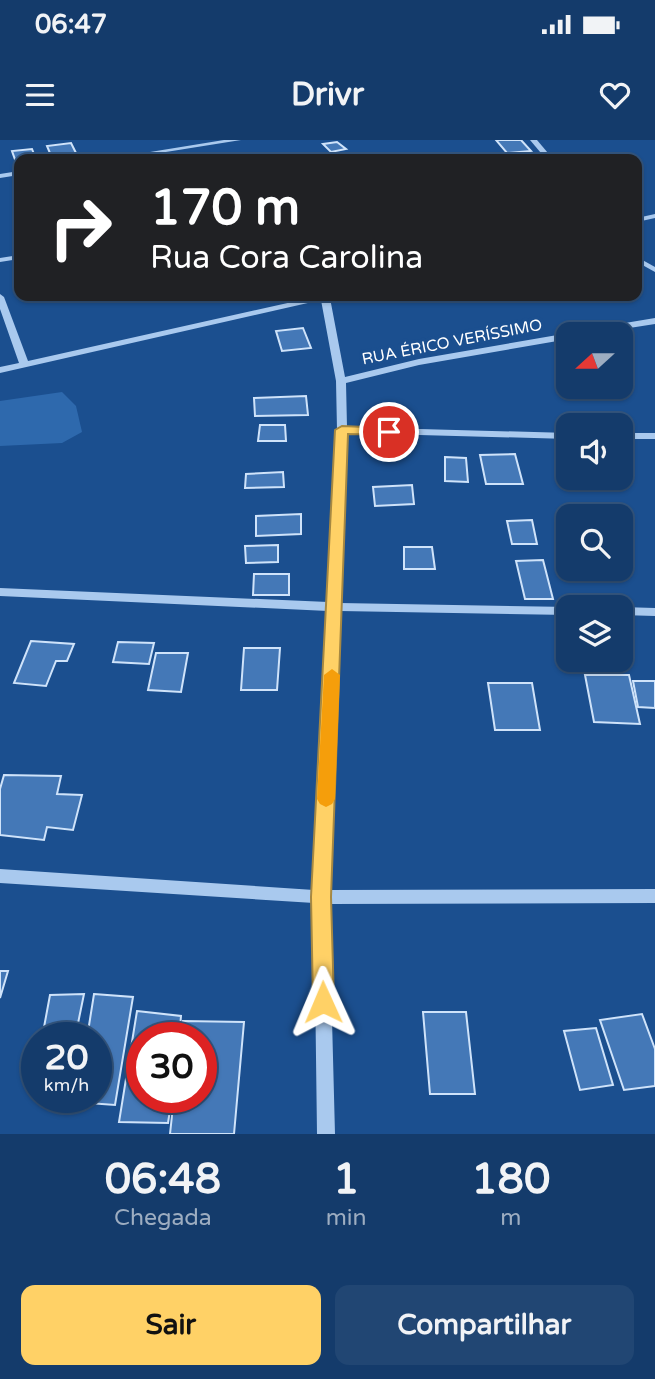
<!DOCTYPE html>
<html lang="pt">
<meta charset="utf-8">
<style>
body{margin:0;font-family:"Varela Round",sans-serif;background:#214673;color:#f1f3f6;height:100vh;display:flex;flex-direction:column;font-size:26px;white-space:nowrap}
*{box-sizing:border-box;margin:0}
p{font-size:23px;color:#9dadc1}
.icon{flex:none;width:38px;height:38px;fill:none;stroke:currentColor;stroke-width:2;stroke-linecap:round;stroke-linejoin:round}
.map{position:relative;height:994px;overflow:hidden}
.panel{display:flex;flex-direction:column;background:#143b6b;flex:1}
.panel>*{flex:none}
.guide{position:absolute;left:14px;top:14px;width:628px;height:147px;border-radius:14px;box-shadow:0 2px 5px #0004,0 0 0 2px #33557e;background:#202124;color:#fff;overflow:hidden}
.needle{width:46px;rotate:249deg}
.buttons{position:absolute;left:556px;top:182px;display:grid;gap:14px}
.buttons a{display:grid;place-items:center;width:77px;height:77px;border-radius:14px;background:#143b6b;box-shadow:0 2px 5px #0004,0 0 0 2px #33557e;font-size:35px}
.speed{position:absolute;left:21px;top:882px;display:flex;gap:14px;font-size:35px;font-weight:700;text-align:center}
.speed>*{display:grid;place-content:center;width:91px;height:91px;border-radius:50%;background:#143b6b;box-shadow:0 2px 5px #0004,0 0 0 2px #33557e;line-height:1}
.speed small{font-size:18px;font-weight:400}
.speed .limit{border:10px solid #d22;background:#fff;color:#111}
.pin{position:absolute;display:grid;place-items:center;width:60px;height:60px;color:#fff;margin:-30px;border:4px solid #fff;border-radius:50%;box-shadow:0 2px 7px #0007}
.me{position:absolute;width:77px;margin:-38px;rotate:359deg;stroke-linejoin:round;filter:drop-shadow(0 0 5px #0008)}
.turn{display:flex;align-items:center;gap:24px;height:147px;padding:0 21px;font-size:32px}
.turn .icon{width:91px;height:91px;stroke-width:2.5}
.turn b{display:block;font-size:49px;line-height:60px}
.eta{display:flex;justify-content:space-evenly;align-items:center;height:119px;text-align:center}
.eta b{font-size:42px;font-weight:700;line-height:49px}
.action{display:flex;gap:14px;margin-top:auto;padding:14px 21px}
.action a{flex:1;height:80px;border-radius:14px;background:#ffd166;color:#111;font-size:28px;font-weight:700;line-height:80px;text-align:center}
.action a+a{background:#214673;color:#f1f3f6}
.status{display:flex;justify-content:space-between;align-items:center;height:49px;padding:0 35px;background:#143b6b;direction:ltr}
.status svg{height:19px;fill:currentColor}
header{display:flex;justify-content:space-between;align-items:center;height:91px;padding:0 21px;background:#143b6b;font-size:32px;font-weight:700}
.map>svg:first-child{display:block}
.green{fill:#2e69ad}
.building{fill:#4478b7;stroke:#cfe3fa;stroke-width:2}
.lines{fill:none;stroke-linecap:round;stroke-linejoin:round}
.minor{fill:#a9c9ee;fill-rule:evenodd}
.route{fill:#ffd166;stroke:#a68842;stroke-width:2}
.slow{fill:#f59e0b}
.labels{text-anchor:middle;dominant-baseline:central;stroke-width:7;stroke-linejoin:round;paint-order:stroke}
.far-street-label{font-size:16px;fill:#fff;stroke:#1b4f8f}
</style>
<div class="status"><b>06:47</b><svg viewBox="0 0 49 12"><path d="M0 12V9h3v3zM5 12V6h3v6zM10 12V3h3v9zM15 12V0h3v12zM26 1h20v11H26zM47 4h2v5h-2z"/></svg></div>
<header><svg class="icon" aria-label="menu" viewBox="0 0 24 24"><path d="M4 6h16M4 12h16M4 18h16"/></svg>Drivr<svg class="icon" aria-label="heart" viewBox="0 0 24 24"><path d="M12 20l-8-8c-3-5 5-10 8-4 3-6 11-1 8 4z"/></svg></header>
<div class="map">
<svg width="655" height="994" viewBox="0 0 655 994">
<rect width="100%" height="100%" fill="#1b4f8f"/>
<!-- green -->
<polygon class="green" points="62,252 76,266 82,292 62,303 0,306 0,261"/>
<!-- building -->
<g class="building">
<polygon points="496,0 521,0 531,11 507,13"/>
<polygon points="337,2 346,9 331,12 323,4"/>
<polygon points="71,3 77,15 52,18 47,6"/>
<polygon points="32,9 36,19 19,19 19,24 17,25 12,11"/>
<polygon points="303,188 311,208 282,211 276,191"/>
<polygon points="306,256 308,275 255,276 254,258"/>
<polygon points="260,285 285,285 286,301 258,301"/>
<polygon points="515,314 523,344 486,344 480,315"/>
<polygon points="445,317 466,318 468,342 445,341"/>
<polygon points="283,332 284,347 245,348 246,334"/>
<polygon points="412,345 414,364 375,366 373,347"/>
<polygon points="301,374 301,394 256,396 256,376"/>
<polygon points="532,380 537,404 512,404 507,381"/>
<polygon points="278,405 278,422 246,423 245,406"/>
<polygon points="404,407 432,407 435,429 404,429"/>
<polygon points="543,420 553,459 525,459 516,421"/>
<polygon points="254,434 289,434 289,455 253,455"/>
<polygon points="31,501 74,504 67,521 56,521 46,546 14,543"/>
<polygon points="118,502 154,503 149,524 113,522"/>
<polygon points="244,508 280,508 277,550 241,550"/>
<polygon points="156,513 188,513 181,552 148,550"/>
<polygon points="585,535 629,535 640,584 594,582"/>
<polygon points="633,541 655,541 655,568 638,567"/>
<polygon points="488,543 532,543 540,590 495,590"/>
<polygon points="4,635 61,636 57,654 82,655 73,690 47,687 44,700 0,695 0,649"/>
<polygon points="0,831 8,831 0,858"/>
<polygon points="84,854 75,898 42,898 50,855"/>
<polygon points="94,854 133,857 115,965 75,962 76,957 96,957 96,898 87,898"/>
<polygon points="137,871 181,876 179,898 142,898 142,957 172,957 168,983 119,982"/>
<polygon points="423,872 466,872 475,954 430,954"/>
<polygon points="642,874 655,909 655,946 624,950 600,880"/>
<polygon points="183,881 244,882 234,994 170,994 174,957 201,957 201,898 181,898"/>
<polygon points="596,888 613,945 580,950 564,891"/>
</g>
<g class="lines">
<!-- minor -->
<g class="minor">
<polygon points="224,0 241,0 122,19 107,19"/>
<polygon points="530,0 537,0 553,19 546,19"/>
<polygon points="19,31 19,35 0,38 0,34"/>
<polygon points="655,74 655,78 637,82 637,78"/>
<polygon points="19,115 19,119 0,122 0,118"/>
<polygon points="637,117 655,127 655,132 637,122"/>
<polygon points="0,154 4,157 28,221 319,156 333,156 330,158 345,237 419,219 569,193 572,194 569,194 569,199 419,225 346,243 347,287 569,293 569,299 347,293 340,463 571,467 569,467 569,475 340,471 329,750 655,749 655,763 329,764 335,994 317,994 314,763 0,743 0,729 314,750 328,471 0,456 0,448 328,462 337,290 336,241 321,160 0,233 0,227 19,223 0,169"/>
<polygon points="655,178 655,184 591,194 573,194 577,191"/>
<rect x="621" y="293" width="34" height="6"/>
<polygon points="619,467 621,467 655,468 655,476 621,475 621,467"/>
</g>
</g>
<!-- route -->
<polygon class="route" points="342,286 389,288 395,292 389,295 348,294 331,757 334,862 331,870 323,873 316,870 313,862 311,757 335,290"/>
<!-- slow -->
<polygon class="slow" points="332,529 340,535 335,659 332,664 326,667 320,664 317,659 324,535"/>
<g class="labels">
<!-- far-street labels -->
<g class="far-street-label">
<text transform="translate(452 202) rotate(-11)">RUA ÉRICO VERÍSSIMO</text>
</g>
</g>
</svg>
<div class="buttons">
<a><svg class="needle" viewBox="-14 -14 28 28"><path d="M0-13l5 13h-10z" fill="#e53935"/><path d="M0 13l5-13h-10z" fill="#9dadc1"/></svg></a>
<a><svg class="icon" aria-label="sound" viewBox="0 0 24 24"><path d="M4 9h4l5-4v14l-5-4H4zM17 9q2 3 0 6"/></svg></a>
<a><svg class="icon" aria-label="search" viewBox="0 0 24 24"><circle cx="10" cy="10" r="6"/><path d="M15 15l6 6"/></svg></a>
<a><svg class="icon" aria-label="layers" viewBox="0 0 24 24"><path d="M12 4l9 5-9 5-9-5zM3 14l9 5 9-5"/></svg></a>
</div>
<div class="speed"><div>20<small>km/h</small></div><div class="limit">30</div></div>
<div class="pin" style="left:389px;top:292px;background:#d93025"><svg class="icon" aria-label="arrive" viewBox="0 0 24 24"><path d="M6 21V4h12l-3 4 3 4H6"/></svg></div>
<svg class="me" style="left:323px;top:862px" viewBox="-20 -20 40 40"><path d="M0-17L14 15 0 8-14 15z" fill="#ffd166" stroke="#fff" stroke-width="4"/></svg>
<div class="guide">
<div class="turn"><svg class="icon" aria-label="right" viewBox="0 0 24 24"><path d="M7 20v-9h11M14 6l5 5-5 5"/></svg><div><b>170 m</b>Rua Cora Carolina</div></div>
</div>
</div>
<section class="panel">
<div class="eta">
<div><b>06:48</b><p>Chegada</p></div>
<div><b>1</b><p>min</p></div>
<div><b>180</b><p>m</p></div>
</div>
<div class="action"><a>Sair</a><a>Compartilhar</a></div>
</section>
